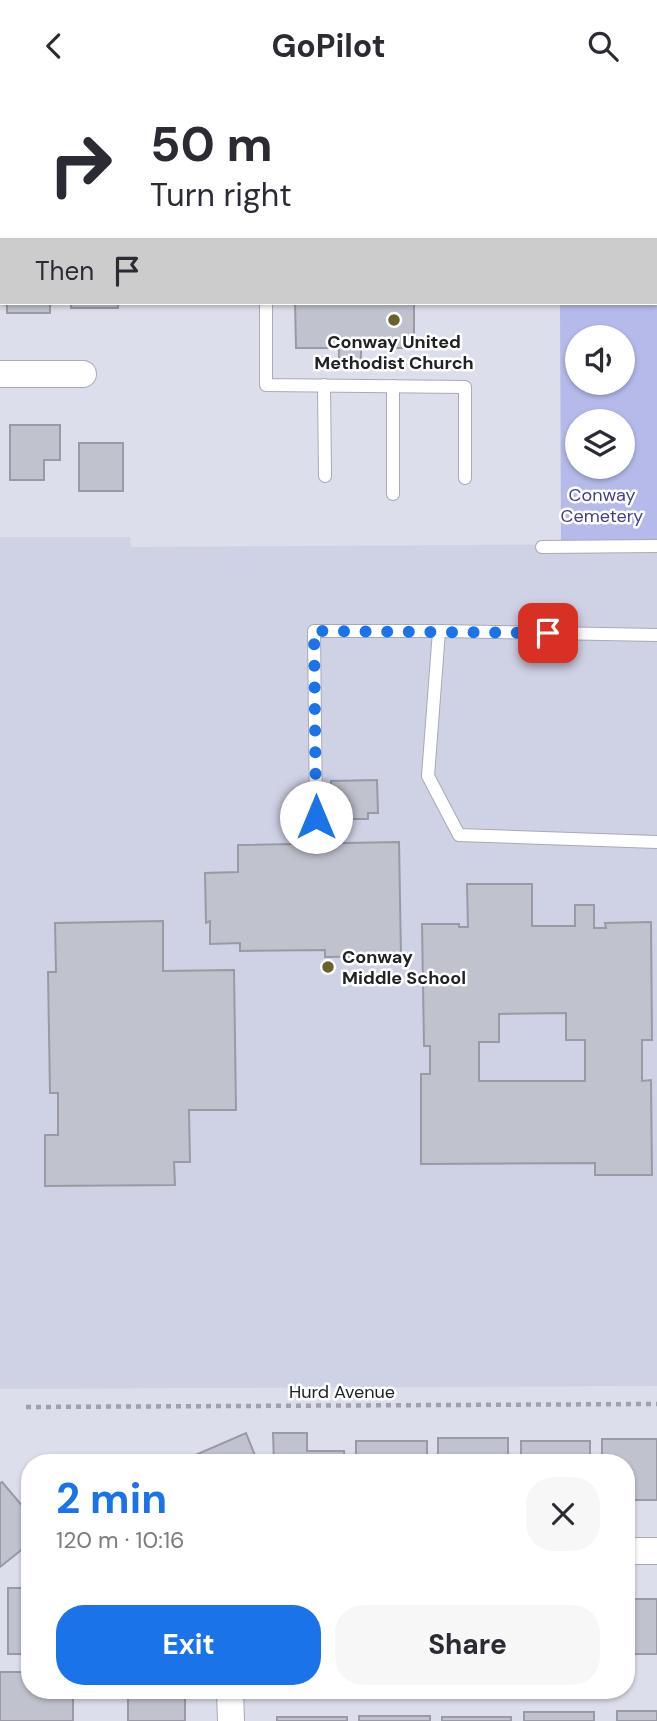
<!DOCTYPE html>
<meta charset="utf-8">
<style>
body{margin:0;font-family:"DM Sans",sans-serif;background:#f7f7f7;color:#2b2b33;height:100vh;display:flex;flex-direction:column;font-size:26px;white-space:nowrap}
*{box-sizing:border-box;margin:0}
p{font-size:23px;color:#7c7c81}
.icon{flex:none;width:38px;height:38px;fill:none;stroke:currentColor;stroke-width:2;stroke-linecap:round;stroke-linejoin:round}
.map{position:relative;flex:1;overflow:hidden}
.sheet{position:absolute;left:21px;top:1363px;width:614px;height:245px;display:flex;flex-direction:column;background:#fff;border-radius:28px;box-shadow:0 2px 5px #0004}
.sheet>*{flex:none}
.hud{position:absolute;left:0px;top:0px;width:658px;height:214px;box-shadow:0 2px 5px #0004;background:#fff;color:#2b2b33;overflow:hidden}
.controls{position:absolute;left:565px;top:234px;display:grid;gap:14px}
.controls a{display:grid;place-items:center;width:70px;height:70px;border-radius:50%;background:#fff;box-shadow:0 2px 5px #0004;font-size:35px}
.pin{position:absolute;display:grid;place-items:center;width:60px;height:60px;color:#fff;margin:-30px;border-radius:14px;box-shadow:0 4px 10px #0006}
.me{position:absolute;width:77px;margin:-38px;rotate:0deg;stroke-linejoin:round;filter:drop-shadow(0 0 5px #0008)}
.turn{display:flex;align-items:center;gap:24px;height:147px;padding:0 35px;font-size:32px}
.turn .icon{width:91px;height:91px;stroke-width:2.5}
.turn b{display:block;font-size:49px;line-height:60px}
.then{display:flex;align-items:center;height:66px;padding:0 35px;background:#0003;gap:14px;font-size:26px}
.round{display:grid;place-items:center;flex:none;width:74px;height:74px;border-radius:28px;background:#f7f7f7}
.head{display:flex;align-items:center;justify-content:space-between;height:119px;padding:0 35px}
h1{font-size:42px;font-weight:700;line-height:52px;color:#1a73e8}
.action{display:flex;gap:14px;margin-top:auto;padding:14px 35px}
.action a{flex:1;height:80px;border-radius:28px;background:#1a73e8;color:#fff;font-size:28px;font-weight:700;line-height:80px;text-align:center}
.action a+a{background:#f7f7f7;color:#2b2b33}
header{display:flex;justify-content:space-between;align-items:center;height:91px;padding:0 35px;background:#fff;font-size:32px;font-weight:700}
.map>svg:first-child{display:block}
.built{fill:#cfd1e5}
.green{fill:#b5baeb;fill-rule:evenodd}
.building{fill:#c0c2ce;stroke:#999aa6;stroke-width:2;fill-rule:evenodd}
.lines{fill:none;stroke-linecap:round;stroke-linejoin:round}
.service-casing{stroke:#a9aab6;stroke-width:14}
.minor-casing{stroke:#a9aab6;stroke-width:28}
.path{stroke:#a0a1ab;stroke-width:4.5;stroke-dasharray:5 5;stroke-linecap:butt}
.service{stroke:#fff;stroke-width:12}
.minor{stroke:#fff;stroke-width:26}
.route{stroke:#1a73e8;stroke-width:12;stroke-dasharray:0 21.6}
.poi-dot{fill:#69612e;stroke:#fff;stroke-width:2.5}
.labels{text-anchor:middle;dominant-baseline:central;stroke-width:5;stroke-linejoin:round;paint-order:stroke}
.poi-label{font-size:18px;font-weight:bold;fill:#212226;stroke:#fff}
.park-label{font-size:18px;fill:#403e8d;stroke:#fff}
.street-label{font-size:18px;fill:#212226;stroke:#fff}
</style>
<header><svg class="icon" aria-label="back" viewBox="0 0 24 24"><path d="M15 5l-7 7 7 7"/></svg>GoPilot<svg class="icon" aria-label="search" viewBox="0 0 24 24"><circle cx="10" cy="10" r="6"/><path d="M15 15l6 6"/></svg></header>
<div class="map">
<svg width="657" height="1630" viewBox="0 0 657 1630">
<rect width="100%" height="100%" fill="#dddeeb"/>
<!-- built -->
<g class="built">
<polygon points="0,0 243,0 243,2 2,2 0,86"/>
<polygon points="0,446 130,446 131,456 657,453 657,1295 0,1298"/>
</g>
<!-- green -->
<path class="green" d="M657,132V453L561,454L560,212H656ZM578,247H623V292H578ZM578,331H623V376H578Z"/>
<!-- building -->
<g class="building">
<rect x="7" y="212" width="43" height="10"/>
<rect x="71" y="212" width="47" height="5"/>
<polygon points="295,212 414,212 414,257 361,257 361,273 339,273 339,257 296,257"/>
<polygon points="10,334 60,334 60,369 44,369 44,389 10,389"/>
<rect x="79" y="352" width="44" height="48"/>
<polygon points="377,689 378,722 368,722 368,728 339,728 339,722 332,722 331,690"/>
<polygon points="399,751 401,865 325,866 325,859 240,860 240,852 210,853 210,830 206,832 205,782 238,781 238,754"/>
<path d="M467,793H532V835H575V814H594V837H606L605,832L651,831L652,949H642V990L651,989L652,1084H595V1072L421,1073V983H430V955H424L422,833H459V836H468ZM566,922V949H585V990H479V951H499V923Z"/>
<polygon points="163,830 163,880 234,879 236,1019 189,1019 190,1071 174,1071 175,1094 45,1095 45,1044 58,1044 58,1002 50,1002 48,881 56,881 55,832"/>
<polygon points="246,1342 258,1372 177,1372"/>
<polygon points="273,1342 307,1342 307,1360 344,1360 345,1372 274,1372"/>
<rect x="438" y="1347" width="70" height="25"/>
<polygon points="602,1348 657,1348 657,1409 626,1409 626,1372 602,1372"/>
<rect x="356" y="1350" width="71" height="22"/>
<rect x="521" y="1350" width="69" height="22"/>
<polygon points="2,1391 30,1424 30,1452 0,1476 0,1392"/>
<rect x="8" y="1497" width="22" height="66"/>
<polygon points="626,1508 657,1508 657,1563 627,1563"/>
<polygon points="0,1581 30,1581 30,1600 73,1600 73,1630 0,1630"/>
<rect x="128" y="1600" width="57" height="30"/>
<rect x="617" y="1620" width="40" height="10"/>
<rect x="524" y="1621" width="70" height="9"/>
<rect x="359" y="1625" width="71" height="5"/>
<rect x="277" y="1626" width="70" height="4"/>
<rect x="442" y="1626" width="69" height="4"/>
</g>
<g class="lines">
<!-- service casing -->
<g class="service-casing">
<g id="service">
<polyline points="267,2 267,0"/>
<polyline points="266,212 266,294 465,296 465,387"/>
<polyline points="324,294 325,385"/>
<polyline points="393,295 393,403"/>
<polyline points="542,456 657,455"/>
<polyline points="657,544 439,540 428,685 459,744 657,751"/>
<polyline points="316,725 314,540 439,540"/>
</g>
</g>
<!-- minor casing -->
<g class="minor-casing">
<g id="minor">
<polyline points="0,283 83,283"/>
<polyline points="626,1460 657,1460"/>
<polyline points="230,1600 231,1630"/>
</g>
</g>
<!-- path -->
<polyline class="path" points="26,1316 657,1313"/>
<!-- service -->
<use href="#service" class="service"/>
<!-- minor -->
<use href="#minor" class="minor"/>
</g>
<g class="lines">
<!-- route -->
<polyline class="route" points="316,726 314,540 548,542"/>
</g>
<!-- markers -->
<g class="poi-dot">
<circle cx="394" cy="229" r="7"/>
<circle cx="328" cy="876" r="7"/>
</g>
<g class="labels">
<!-- poi labels -->
<g class="poi-label">
<text x="394" y="251">Conway United<tspan x="394" dy="21">Methodist Church</tspan></text>
<text x="342" y="866" text-anchor="start">Conway<tspan x="342" dy="21">Middle School</tspan></text>
</g>
<!-- park labels -->
<g class="park-label">
<text x="602" y="404">Conway<tspan x="602" dy="21">Cemetery</tspan></text>
</g>
<!-- street labels -->
<g class="street-label">
<text x="342" y="1301">Hurd Avenue</text>
</g>
</g>
</svg>
<div class="controls">
<a><svg class="icon" aria-label="sound" viewBox="0 0 24 24"><path d="M4 9h4l5-4v14l-5-4H4zM17 9q2 3 0 6"/></svg></a>
<a><svg class="icon" aria-label="layers" viewBox="0 0 24 24"><path d="M12 4l9 5-9 5-9-5zM3 14l9 5 9-5"/></svg></a>
</div>
<div class="pin" style="left:548px;top:542px;background:#d93025"><svg class="icon" aria-label="arrive" viewBox="0 0 24 24"><path d="M6 21V4h12l-3 4 3 4H6"/></svg></div>
<svg class="me" style="left:316px;top:726px" viewBox="-20 -20 40 40"><circle r="19" fill="#fff"/><path d="M0-13L10 11 0 6-10 11z" fill="#1a73e8"/></svg>
<div class="hud">
<div class="turn"><svg class="icon" aria-label="right" viewBox="0 0 24 24"><path d="M7 20v-9h11M14 6l5 5-5 5"/></svg><div><b>50 m</b>Turn right</div></div>
<div class="then">Then<svg class="icon" aria-label="arrive" viewBox="0 0 24 24"><path d="M6 21V4h12l-3 4 3 4H6"/></svg></div>
</div>
<section class="sheet">
<div class="head"><div><h1>2 min</h1><p>120 m · 10:16</p></div><a class="round"><svg class="icon" aria-label="close" viewBox="0 0 24 24"><path d="M6 6l12 12M18 6L6 18"/></svg></a></div>
<div class="action"><a>Exit</a><a>Share</a></div>
</section>
</div>
